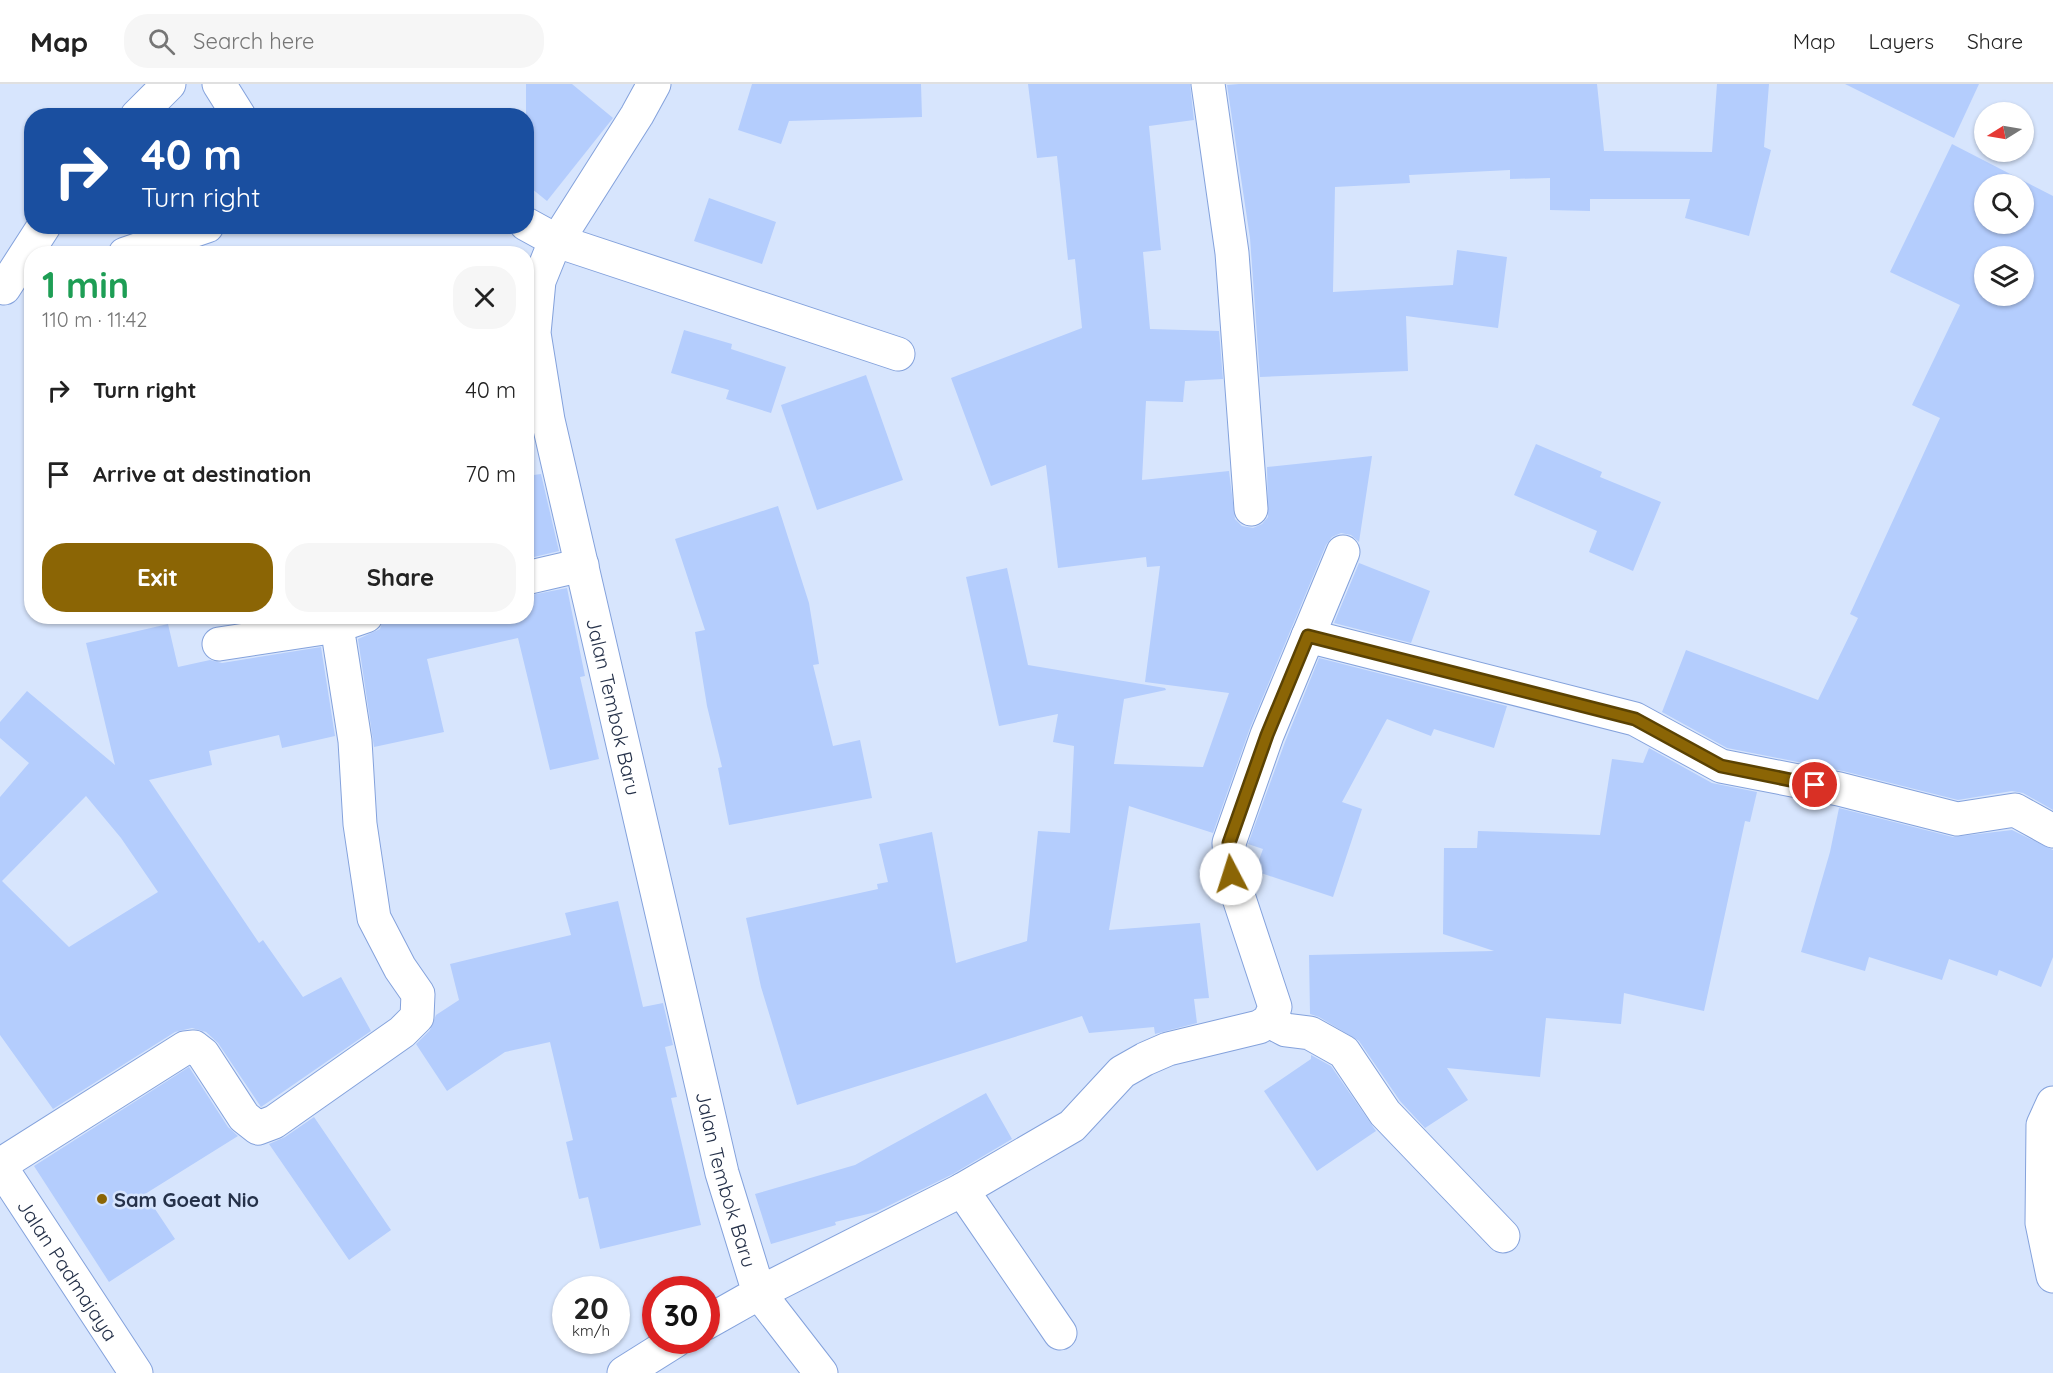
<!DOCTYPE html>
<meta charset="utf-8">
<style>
body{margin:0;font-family:Quicksand,sans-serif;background:#f6f6f6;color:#222;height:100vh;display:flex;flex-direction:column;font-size:22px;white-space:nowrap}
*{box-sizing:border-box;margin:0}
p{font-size:20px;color:#767676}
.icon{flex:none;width:33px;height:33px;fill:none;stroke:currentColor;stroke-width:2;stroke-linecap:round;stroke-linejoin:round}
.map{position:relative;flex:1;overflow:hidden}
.panel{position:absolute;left:24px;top:162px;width:510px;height:378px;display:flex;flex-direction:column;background:#fff;border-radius:24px;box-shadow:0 2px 4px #0004}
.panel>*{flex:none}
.hud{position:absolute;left:24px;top:24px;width:510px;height:126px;border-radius:24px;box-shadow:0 2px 4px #0004;background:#1a4fa0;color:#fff;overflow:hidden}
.needle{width:39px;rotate:259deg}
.tools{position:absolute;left:1974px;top:18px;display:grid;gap:12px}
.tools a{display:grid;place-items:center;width:60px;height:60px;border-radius:50%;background:#fff;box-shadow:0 2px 4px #0004;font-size:30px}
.speed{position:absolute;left:552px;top:1192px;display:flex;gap:12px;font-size:30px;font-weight:700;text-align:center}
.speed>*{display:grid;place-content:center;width:78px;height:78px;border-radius:50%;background:#fff;box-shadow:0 2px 4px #0004;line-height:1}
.speed small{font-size:15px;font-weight:400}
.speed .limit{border:9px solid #d22;background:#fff;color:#111}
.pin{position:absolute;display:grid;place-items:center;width:51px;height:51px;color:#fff;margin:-26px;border:3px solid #fff;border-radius:50%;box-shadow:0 2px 6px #0007}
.me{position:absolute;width:66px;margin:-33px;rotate:355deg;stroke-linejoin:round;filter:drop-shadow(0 0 4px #0008)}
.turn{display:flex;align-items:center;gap:21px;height:126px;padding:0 18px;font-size:27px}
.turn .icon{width:78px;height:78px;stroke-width:2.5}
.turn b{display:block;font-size:42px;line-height:51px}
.round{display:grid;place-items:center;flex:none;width:63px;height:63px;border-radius:24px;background:#f6f6f6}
.headline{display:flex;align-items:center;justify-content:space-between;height:102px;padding:0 18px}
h1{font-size:36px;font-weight:700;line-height:45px;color:#1e9e55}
.button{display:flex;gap:12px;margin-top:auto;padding:12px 18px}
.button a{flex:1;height:69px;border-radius:24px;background:#8b6505;color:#fff;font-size:24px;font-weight:700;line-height:69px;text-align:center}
.button a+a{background:#f6f6f6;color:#222}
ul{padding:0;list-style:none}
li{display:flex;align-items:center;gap:18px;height:84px;padding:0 18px}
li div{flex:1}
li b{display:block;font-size:22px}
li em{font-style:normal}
header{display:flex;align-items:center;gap:36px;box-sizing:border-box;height:84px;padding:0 30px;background:#fff;border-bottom:2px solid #e0e0e0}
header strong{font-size:28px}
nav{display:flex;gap:33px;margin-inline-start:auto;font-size:21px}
.search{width:420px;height:54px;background:#f6f6f6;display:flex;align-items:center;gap:15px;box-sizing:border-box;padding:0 21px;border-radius:24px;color:#767676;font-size:22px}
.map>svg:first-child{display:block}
.building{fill:#b4cdfd;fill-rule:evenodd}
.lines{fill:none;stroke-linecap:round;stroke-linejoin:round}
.minor-casing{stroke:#84a2dc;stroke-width:35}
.minor{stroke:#fff;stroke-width:33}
.route-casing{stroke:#5a4203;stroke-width:15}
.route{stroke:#8b6505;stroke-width:10}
.poi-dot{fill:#8b6505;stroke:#d7e5fd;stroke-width:2}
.labels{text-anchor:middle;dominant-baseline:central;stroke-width:5;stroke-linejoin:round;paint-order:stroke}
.street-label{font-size:20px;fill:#253149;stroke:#d7e5fd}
.poi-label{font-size:20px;font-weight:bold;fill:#253149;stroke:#d7e5fd;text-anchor:start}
</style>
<header>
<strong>Map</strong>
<div class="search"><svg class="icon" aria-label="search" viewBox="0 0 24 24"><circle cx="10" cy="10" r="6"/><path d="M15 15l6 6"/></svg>Search here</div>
<nav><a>Map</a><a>Layers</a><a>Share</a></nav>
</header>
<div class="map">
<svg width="2053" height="1289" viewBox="0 0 2053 1289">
<rect width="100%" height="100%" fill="#d7e5fd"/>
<!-- building -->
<g class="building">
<polygon points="526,0 572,0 613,34 547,117 526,100"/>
<polygon points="752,0 921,0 922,33 789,37 781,60 738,46"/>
<polygon points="1028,0 1190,0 1194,36 1149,42 1161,166 1143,168 1150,245 1219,247 1223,295 1185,297 1183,318 1146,317 1142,396 1229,387 1235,435 1242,442 1253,444 1262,440 1268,433 1267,383 1372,372 1359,458 1351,451 1341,449 1332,453 1326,461 1250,644 1213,749 1129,722 1109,846 1200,839 1209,914 1194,915 1197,939 1155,950 1154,943 1089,949 1082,932 797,1021 761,903 746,834 878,805 877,800 888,798 879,760 932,748 956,879 1027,857 1038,747 1070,749 1074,662 1053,658 1058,630 999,642 966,493 1007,484 1028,581 1165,604 1166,606 1124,615 1114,680 1203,683 1229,609 1145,598 1160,482 1147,483 1146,473 1058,484 1046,381 991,402 951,294 1082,244 1075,175 1068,176 1057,72 1037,74"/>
<polygon points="1239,0 1597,0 1604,67 1712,68 1717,0 1769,0 1764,63 1771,66 1749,152 1685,134 1690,115 1590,115 1590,127 1550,126 1550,94 1510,95 1510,86 1409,91 1410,99 1335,103 1333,208 1453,201 1457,166 1507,173 1498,244 1406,232 1408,287 1260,293 1250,154 1227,1"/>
<polygon points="1845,0 1979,0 1954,54"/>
<path d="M1952,60L2053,112V726L2023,709L2012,707L1958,716L1843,687L1727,664L1662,628L1686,566L1818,616L1858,534L1850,530L1940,334L1912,321L1960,221L1890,188ZM1984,100H2024V140H1984ZM1984,172H2024V212H1984Z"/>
<polygon points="709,114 776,138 762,180 694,157"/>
<polygon points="684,246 732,260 731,265 786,283 771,329 726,315 729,306 671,289"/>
<polygon points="866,291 903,396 817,426 781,321"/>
<polygon points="1536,360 1602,388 1600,393 1661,418 1633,487 1589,468 1597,447 1514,411"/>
<polygon points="541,390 559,467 526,475 526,392"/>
<polygon points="778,422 809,519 819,580 813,581 833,662 860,656 872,714 729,741 718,684 722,683 707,622 695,548 705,546 675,455"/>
<polygon points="1359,479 1430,507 1411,559 1334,539"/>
<polygon points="567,504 585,592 580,593 599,675 550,686 518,554 427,575 444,648 374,663 358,555 380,545 384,532 526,532 526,512"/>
<path d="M168,540L178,583L210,576L222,579L321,563L335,652L282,664L279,651L209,667L212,681L149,696L259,859L263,856L303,913L341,893L371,947L261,1023L218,959L206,948L192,944L175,948L53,1025L0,951V713L29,679L0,654V638L27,607L115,681L86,559ZM86,712L121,754L158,808L69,863L2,797Z"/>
<polygon points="1319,574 1507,622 1494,664 1434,645 1431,652 1387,635 1342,718 1362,725 1333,813 1255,787 1263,765 1248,760 1285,658"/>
<polygon points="1649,664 1712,699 1757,708 1750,738 1745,737 1704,927 1624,909 1621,940 1546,934 1540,993 1447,984 1468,1016 1425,1044 1400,1017 1359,957 1319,933 1310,930 1309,871 1494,867 1443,850 1444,764 1477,764 1478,747 1600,751 1612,675 1643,679"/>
<polygon points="1839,724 1953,753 2012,746 2053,766 2053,873 2041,903 1999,886 1997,892 1949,875 1942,896 1869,873 1865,887 1801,868 1830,768"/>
<polygon points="618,817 643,923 663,919 673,961 665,963 677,1013 671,1014 701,1141 600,1165 588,1113 579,1115 566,1058 573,1056 550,958 505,968 447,1007 416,960 430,946 436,931 459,916 450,880 571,851 565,829"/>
<polygon points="1311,971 1331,982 1376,1047 1317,1087 1264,1007 1311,975"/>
<polygon points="189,983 228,1043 238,1052 145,1110 175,1155 109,1198 34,1082"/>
<polygon points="986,1009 1012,1055 953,1090 876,1128 835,1138 836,1141 771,1160 755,1110 855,1081"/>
<polygon points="314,1033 391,1146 349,1176 269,1060 285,1053"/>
</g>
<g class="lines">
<!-- minor casing -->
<g class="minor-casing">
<g id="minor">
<polyline points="219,0 239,32"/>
<path id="s1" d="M654,0L637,31L552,165L539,197L534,249L548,336L722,1089L759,1209L706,1239"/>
<polyline points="1208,0 1232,169 1251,425"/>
<polyline points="137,32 169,0"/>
<polyline points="526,140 557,157 898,270"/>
<polyline points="125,170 207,142"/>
<polyline points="4,204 44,142"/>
<polyline points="526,494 582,481"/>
<polyline points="1308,552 1635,635 1721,682 1839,705 1957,735 2015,726 2053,747"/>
<polyline points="219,560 337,542"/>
<polyline points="1269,937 1286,946 1310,949 1344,968 1385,1029 1503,1152"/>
<polyline points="2053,1019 2043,1041 2042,1139 2053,1192"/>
<polyline points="0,1081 185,964 194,963 203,970 244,1033 258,1044 274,1038 402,948 417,933 418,910 400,884 374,834 360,740 355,657 337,542 366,532"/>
<path id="s2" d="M0,1082L136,1289"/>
<polyline points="962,1106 1060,1249"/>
<polyline points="624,1289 675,1257"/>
<polyline points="821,1289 759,1209 962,1106 1072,1042 1122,988 1145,975 1168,965 1259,943 1269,937 1275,923 1231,790 1229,759 1267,651 1343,468"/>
</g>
</g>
<!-- minor -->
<use href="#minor" class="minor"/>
</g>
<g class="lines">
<!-- route casing -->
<g class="route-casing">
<polyline id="route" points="1231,790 1229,759 1267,651 1308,552 1635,635 1721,682 1815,701"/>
</g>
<!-- route -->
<use href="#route" class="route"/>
</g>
<!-- markers -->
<circle class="poi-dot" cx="102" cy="1115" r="6"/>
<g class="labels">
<!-- street labels -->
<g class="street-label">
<text stroke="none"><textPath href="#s1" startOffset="663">Jalan Tembok Baru</textPath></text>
<text stroke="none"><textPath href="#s1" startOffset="1149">Jalan Tembok Baru</textPath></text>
<text stroke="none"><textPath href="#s2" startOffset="124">Jalan Padmajaya</textPath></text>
</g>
<!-- poi labels -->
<g class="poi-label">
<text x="114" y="1115">Sam Goeat Nio</text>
</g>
</g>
</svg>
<div class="tools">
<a><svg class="needle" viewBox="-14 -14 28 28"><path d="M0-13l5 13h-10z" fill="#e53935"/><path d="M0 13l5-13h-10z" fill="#767676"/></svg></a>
<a><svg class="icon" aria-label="search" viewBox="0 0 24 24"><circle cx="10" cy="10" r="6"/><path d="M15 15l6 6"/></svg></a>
<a><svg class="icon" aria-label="layers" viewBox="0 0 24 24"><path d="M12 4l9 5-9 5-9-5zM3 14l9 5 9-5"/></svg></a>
</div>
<div class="speed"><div>20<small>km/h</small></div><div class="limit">30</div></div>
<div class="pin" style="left:1815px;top:701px;background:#d93025"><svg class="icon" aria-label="arrive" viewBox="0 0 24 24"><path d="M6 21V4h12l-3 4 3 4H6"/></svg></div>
<svg class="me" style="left:1231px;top:790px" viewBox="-20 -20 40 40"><circle r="19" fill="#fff"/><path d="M0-13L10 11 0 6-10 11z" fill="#8b6505"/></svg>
<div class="hud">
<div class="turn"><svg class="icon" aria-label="right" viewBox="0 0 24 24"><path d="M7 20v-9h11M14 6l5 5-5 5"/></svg><div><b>40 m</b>Turn right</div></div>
</div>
<section class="panel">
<div class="headline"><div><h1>1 min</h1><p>110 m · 11:42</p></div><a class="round"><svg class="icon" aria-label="close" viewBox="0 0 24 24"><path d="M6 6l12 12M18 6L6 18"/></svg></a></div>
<ul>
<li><svg class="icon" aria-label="right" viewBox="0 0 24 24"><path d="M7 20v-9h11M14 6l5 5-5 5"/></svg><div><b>Turn right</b></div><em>40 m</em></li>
<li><svg class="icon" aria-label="arrive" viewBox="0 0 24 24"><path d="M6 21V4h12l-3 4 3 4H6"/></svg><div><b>Arrive at destination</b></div><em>70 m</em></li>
</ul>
<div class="button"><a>Exit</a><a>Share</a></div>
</section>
</div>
